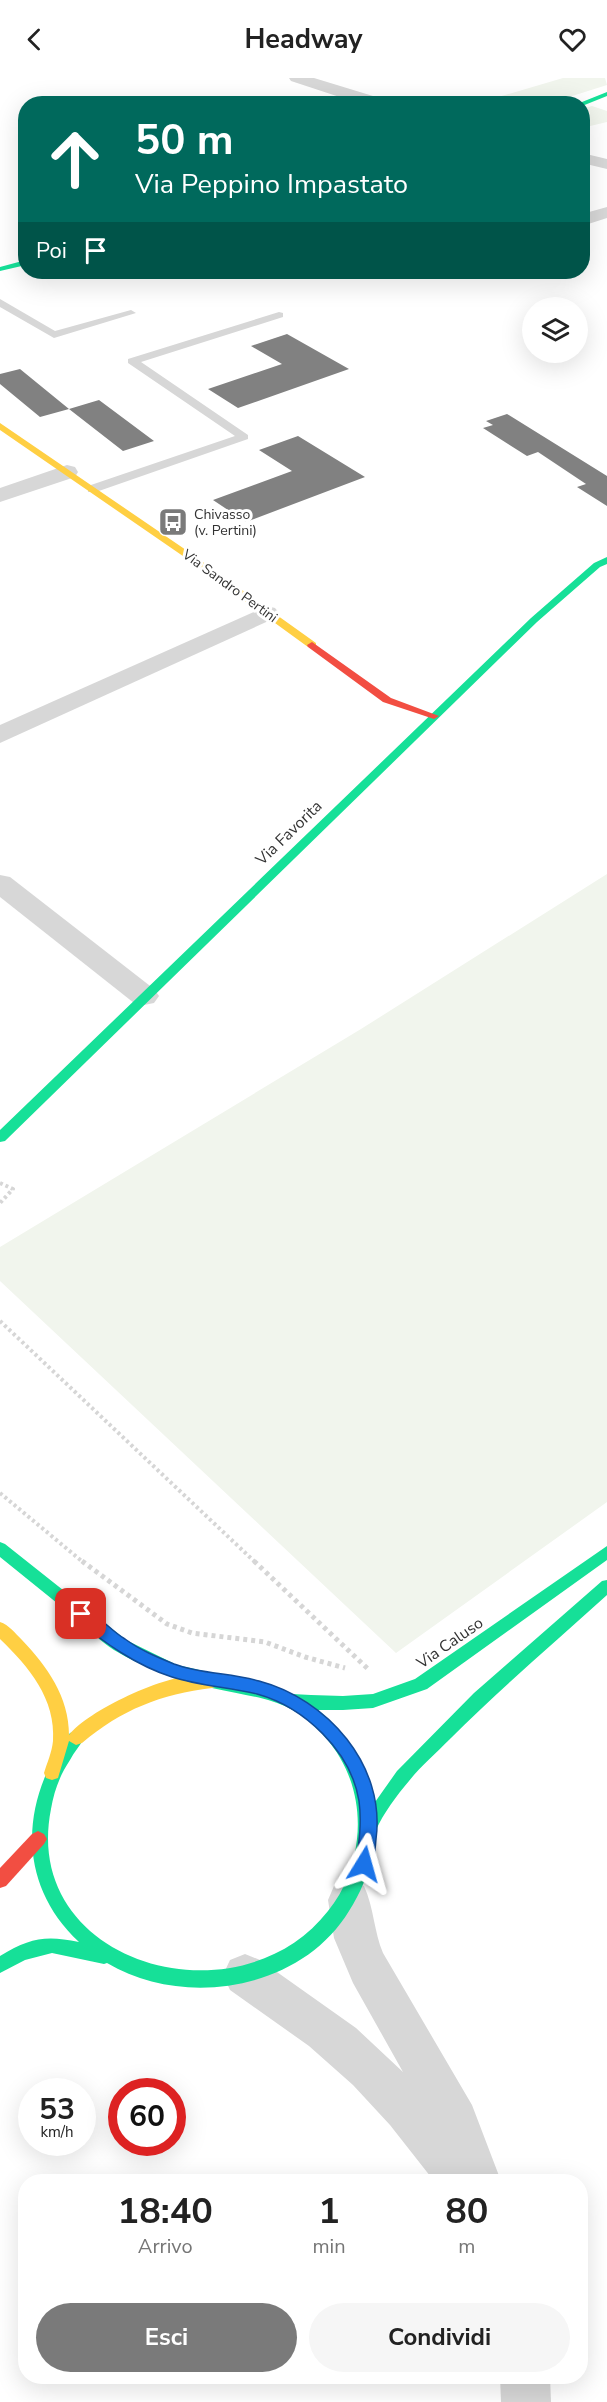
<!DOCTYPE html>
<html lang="it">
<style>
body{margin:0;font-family:"Nunito Sans",sans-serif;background:#f6f6f6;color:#222;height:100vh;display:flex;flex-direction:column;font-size:22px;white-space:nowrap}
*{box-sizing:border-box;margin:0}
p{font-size:20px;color:#767676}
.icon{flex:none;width:33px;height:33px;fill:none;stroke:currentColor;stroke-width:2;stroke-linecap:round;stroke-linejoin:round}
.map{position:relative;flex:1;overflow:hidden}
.panel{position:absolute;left:18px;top:2096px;width:570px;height:210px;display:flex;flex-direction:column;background:#fff;border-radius:24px;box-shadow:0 6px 24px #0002}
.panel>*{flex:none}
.banner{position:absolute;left:18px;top:18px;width:572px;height:183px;border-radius:24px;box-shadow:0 6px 24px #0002;background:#00695c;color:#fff;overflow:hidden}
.fabs{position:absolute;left:522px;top:219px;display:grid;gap:12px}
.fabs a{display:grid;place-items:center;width:66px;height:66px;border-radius:50%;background:#fff;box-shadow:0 6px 24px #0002;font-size:30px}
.speed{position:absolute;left:18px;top:2000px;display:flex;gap:12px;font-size:30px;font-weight:700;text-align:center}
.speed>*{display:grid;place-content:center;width:78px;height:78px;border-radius:50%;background:#fff;box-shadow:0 6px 24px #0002;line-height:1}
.speed small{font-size:15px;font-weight:400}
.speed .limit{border:9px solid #d22;background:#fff;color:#111}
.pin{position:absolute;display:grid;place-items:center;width:51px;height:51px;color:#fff;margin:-26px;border-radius:12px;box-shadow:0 3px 9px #0006}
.me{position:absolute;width:66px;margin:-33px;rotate:8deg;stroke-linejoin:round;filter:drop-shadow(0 0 4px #0008)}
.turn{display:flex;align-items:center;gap:21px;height:126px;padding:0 18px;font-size:27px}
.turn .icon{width:78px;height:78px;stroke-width:2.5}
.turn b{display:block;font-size:42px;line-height:51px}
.then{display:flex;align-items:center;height:57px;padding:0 18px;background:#0003;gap:12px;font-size:22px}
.eta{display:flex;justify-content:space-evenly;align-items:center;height:102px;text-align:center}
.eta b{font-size:36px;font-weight:700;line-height:42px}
.cta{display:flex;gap:12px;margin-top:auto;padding:12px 18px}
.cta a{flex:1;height:69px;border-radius:36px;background:#7a7a7a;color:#fff;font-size:24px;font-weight:700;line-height:69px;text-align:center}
.cta a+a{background:#f6f6f6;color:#222}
header{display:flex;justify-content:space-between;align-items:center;height:78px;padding:0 18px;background:#fff;font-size:27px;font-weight:700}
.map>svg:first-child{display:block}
.green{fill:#f1f5ed}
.building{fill:#818181}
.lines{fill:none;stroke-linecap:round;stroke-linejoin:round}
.path-far1{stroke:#d6d6d6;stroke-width:4;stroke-dasharray:3 3;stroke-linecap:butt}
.path{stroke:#d6d6d6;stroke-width:5;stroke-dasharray:4 4;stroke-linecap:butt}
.lane{fill:#d7d7d7;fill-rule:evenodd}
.street{fill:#d7d7d7;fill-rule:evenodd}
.fast{fill:#16e098;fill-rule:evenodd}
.slow{fill:#ffcf43;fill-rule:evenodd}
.jam{fill:#f24e42;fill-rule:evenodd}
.route{fill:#1a73e8;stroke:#114b97;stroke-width:1.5}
.labels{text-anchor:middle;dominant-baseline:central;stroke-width:6;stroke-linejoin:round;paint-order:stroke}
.far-poi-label{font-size:14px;fill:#333;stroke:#fff;text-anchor:start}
.far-street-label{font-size:14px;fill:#333;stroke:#fff}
.street-label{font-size:16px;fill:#333;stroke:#fff}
</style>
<header><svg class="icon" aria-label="back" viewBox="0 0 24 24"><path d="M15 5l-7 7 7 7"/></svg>Headway<svg class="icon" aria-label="heart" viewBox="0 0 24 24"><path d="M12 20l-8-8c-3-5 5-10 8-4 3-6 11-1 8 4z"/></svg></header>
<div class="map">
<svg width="607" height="2324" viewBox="0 0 607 2324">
<rect width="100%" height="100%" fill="#fff"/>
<!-- green -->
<g class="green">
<polygon points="563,0 605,0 607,7 550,25 478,25"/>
<polygon points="592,28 607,33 607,44 582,50 582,31"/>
<polygon points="607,796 607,1424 396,1575 0,1203 0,1169 361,951"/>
</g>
<!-- building -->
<g class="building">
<polygon points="287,256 349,291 238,330 208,311 282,286 251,268"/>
<polygon points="20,291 69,331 99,322 154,363 123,373 69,331 40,339 0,306 0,296"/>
<polygon points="507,336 607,398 607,428 577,409 586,406 538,374 527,378 483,350 493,347 486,343"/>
<polygon points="298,358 365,399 246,444 213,422 292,393 259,372"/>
</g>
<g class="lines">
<!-- path-far1 -->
<g class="path-far1">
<polyline points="0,1105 13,1111 0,1125"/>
<polyline points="0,1243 256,1485"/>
<polyline points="0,1415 84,1485"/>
</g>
<!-- path -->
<g class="path">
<polyline points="82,1483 167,1546 192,1555 265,1564 305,1579 345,1590"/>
<polyline points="254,1483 368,1591"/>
</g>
<!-- lane -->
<g class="lane">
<polygon points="0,221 55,253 131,232 136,235 54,260 0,229"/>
<polygon points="279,234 283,235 283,239 141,284 248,357 248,361 96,414 88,414 88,408 235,358 128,285 128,281"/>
</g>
<!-- street -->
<g class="street">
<polygon points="289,0 314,0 386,22 388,26 361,26 291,3"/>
<polygon points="582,75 607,81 607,91 582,85"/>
<polygon points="607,129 607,140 582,148 582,136"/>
<polygon points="67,387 75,389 78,394 75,399 0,424 0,410"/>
<polygon points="267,528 275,530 279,535 275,540 0,665 0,647"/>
<polygon points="0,797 10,799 154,911 159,918 154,925 144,927 134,925 0,819"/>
<path d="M349,1802L364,1808C374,1830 374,1854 383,1875L472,2027L501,2103H434L390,2047L353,2007L309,1968L230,1912L223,1897L230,1882L245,1876L260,1882L356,1950L403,1994L353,1905L334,1860L328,1822L334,1808Z"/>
<polygon points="500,2298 550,2298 551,2324 501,2324"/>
</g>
<!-- fast -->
<g class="fast">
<polygon points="607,14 607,18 582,28 582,26 577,26"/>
<polygon points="26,182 26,187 0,193 0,189"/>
<polygon points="607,479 607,486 600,489 537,544 5,1063 0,1064 0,1052 531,540 594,485"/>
<path d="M0,1464L5,1466L126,1562L177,1587L262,1606L292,1616L311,1617L343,1618L373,1616L415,1601L607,1468V1482L427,1611L373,1630L343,1632H318C347,1655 369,1690 373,1727L397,1693L474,1615L602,1503L607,1502V1517C554,1565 500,1611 450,1661C436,1675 421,1688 409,1703C397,1717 383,1736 376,1752C373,1759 374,1767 373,1774C369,1795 360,1816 349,1833C301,1912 184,1931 107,1885L104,1886L52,1875L25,1882L0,1895V1878C30,1860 45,1857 79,1864C15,1804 21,1721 70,1655L76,1653L82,1655L84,1660C80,1668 74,1674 70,1682C60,1697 54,1713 51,1731C20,1886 238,1948 328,1833C345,1812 354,1788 357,1761C361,1724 350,1687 325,1659C290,1619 259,1621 212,1610C179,1602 144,1590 114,1572C101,1564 90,1552 78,1542C52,1521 26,1500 0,1479Z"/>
</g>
<!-- slow -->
<g class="slow">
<polygon points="0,345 186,472 316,565 316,569 308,569 180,476 0,352"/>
<path d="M0,1544C9,1547 15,1555 22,1562C47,1588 69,1619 69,1657C90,1630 185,1586 218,1598L220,1603L218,1608L212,1610C161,1616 121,1632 82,1665L76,1667L69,1663L58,1700L52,1702L46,1700L44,1695C47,1685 52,1674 53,1663C56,1621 29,1589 0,1561Z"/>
</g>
<!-- jam -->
<g class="jam">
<polygon points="312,564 391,620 439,638 434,641 383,624 308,569 307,567"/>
<polygon points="38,1753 44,1756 47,1761 44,1766 6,1808 0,1810 0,1790 32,1756"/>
</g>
</g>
<!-- route -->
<path class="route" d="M81,1529C97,1535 110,1552 125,1561C140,1572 157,1579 174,1586C201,1596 231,1595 259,1603C327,1621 386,1687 376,1761C375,1771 375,1782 370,1792L364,1794L358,1792L356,1786C359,1765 362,1744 359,1723C351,1673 304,1629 257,1616C229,1609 200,1608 172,1599C135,1587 105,1565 75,1541L73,1536L75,1531Z"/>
<!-- icons -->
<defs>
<g id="bus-square" transform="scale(1.5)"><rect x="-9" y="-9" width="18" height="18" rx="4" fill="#7a7a7a" stroke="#fff"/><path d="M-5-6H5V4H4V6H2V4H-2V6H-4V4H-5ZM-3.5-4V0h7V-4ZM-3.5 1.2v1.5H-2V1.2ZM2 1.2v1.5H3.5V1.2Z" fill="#fff"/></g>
</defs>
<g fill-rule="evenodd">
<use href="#bus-square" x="173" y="444"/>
</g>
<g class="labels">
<!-- far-poi labels -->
<g class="far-poi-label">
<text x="194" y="436">Chivasso<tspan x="194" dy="16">(v. Pertini)</tspan></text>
</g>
<!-- far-street labels -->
<g class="far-street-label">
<text transform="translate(230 508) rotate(36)">Via Sandro Pertini</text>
</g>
<!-- street labels -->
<g class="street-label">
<text transform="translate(289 755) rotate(-44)">Via Favorita</text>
<text transform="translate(450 1565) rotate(-35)">Via Caluso</text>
</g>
</g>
</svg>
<div class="fabs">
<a><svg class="icon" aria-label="layers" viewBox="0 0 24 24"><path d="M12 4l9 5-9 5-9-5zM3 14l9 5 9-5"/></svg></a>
</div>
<div class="speed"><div>53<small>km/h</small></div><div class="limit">60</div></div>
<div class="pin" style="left:81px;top:1536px;background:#d93025"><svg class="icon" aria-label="arrive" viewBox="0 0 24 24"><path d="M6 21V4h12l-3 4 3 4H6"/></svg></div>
<svg class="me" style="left:364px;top:1786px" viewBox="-20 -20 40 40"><path d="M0-17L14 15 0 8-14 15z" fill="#1a73e8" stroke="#fff" stroke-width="4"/></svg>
<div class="banner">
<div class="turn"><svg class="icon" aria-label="ahead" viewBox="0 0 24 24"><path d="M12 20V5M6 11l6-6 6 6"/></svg><div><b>50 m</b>Via Peppino Impastato</div></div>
<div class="then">Poi<svg class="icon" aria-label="arrive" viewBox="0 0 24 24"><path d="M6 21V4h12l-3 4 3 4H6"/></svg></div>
</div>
<section class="panel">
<div class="eta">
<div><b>18:40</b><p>Arrivo</p></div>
<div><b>1</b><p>min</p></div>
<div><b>80</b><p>m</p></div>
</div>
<div class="cta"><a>Esci</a><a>Condividi</a></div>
</section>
</div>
